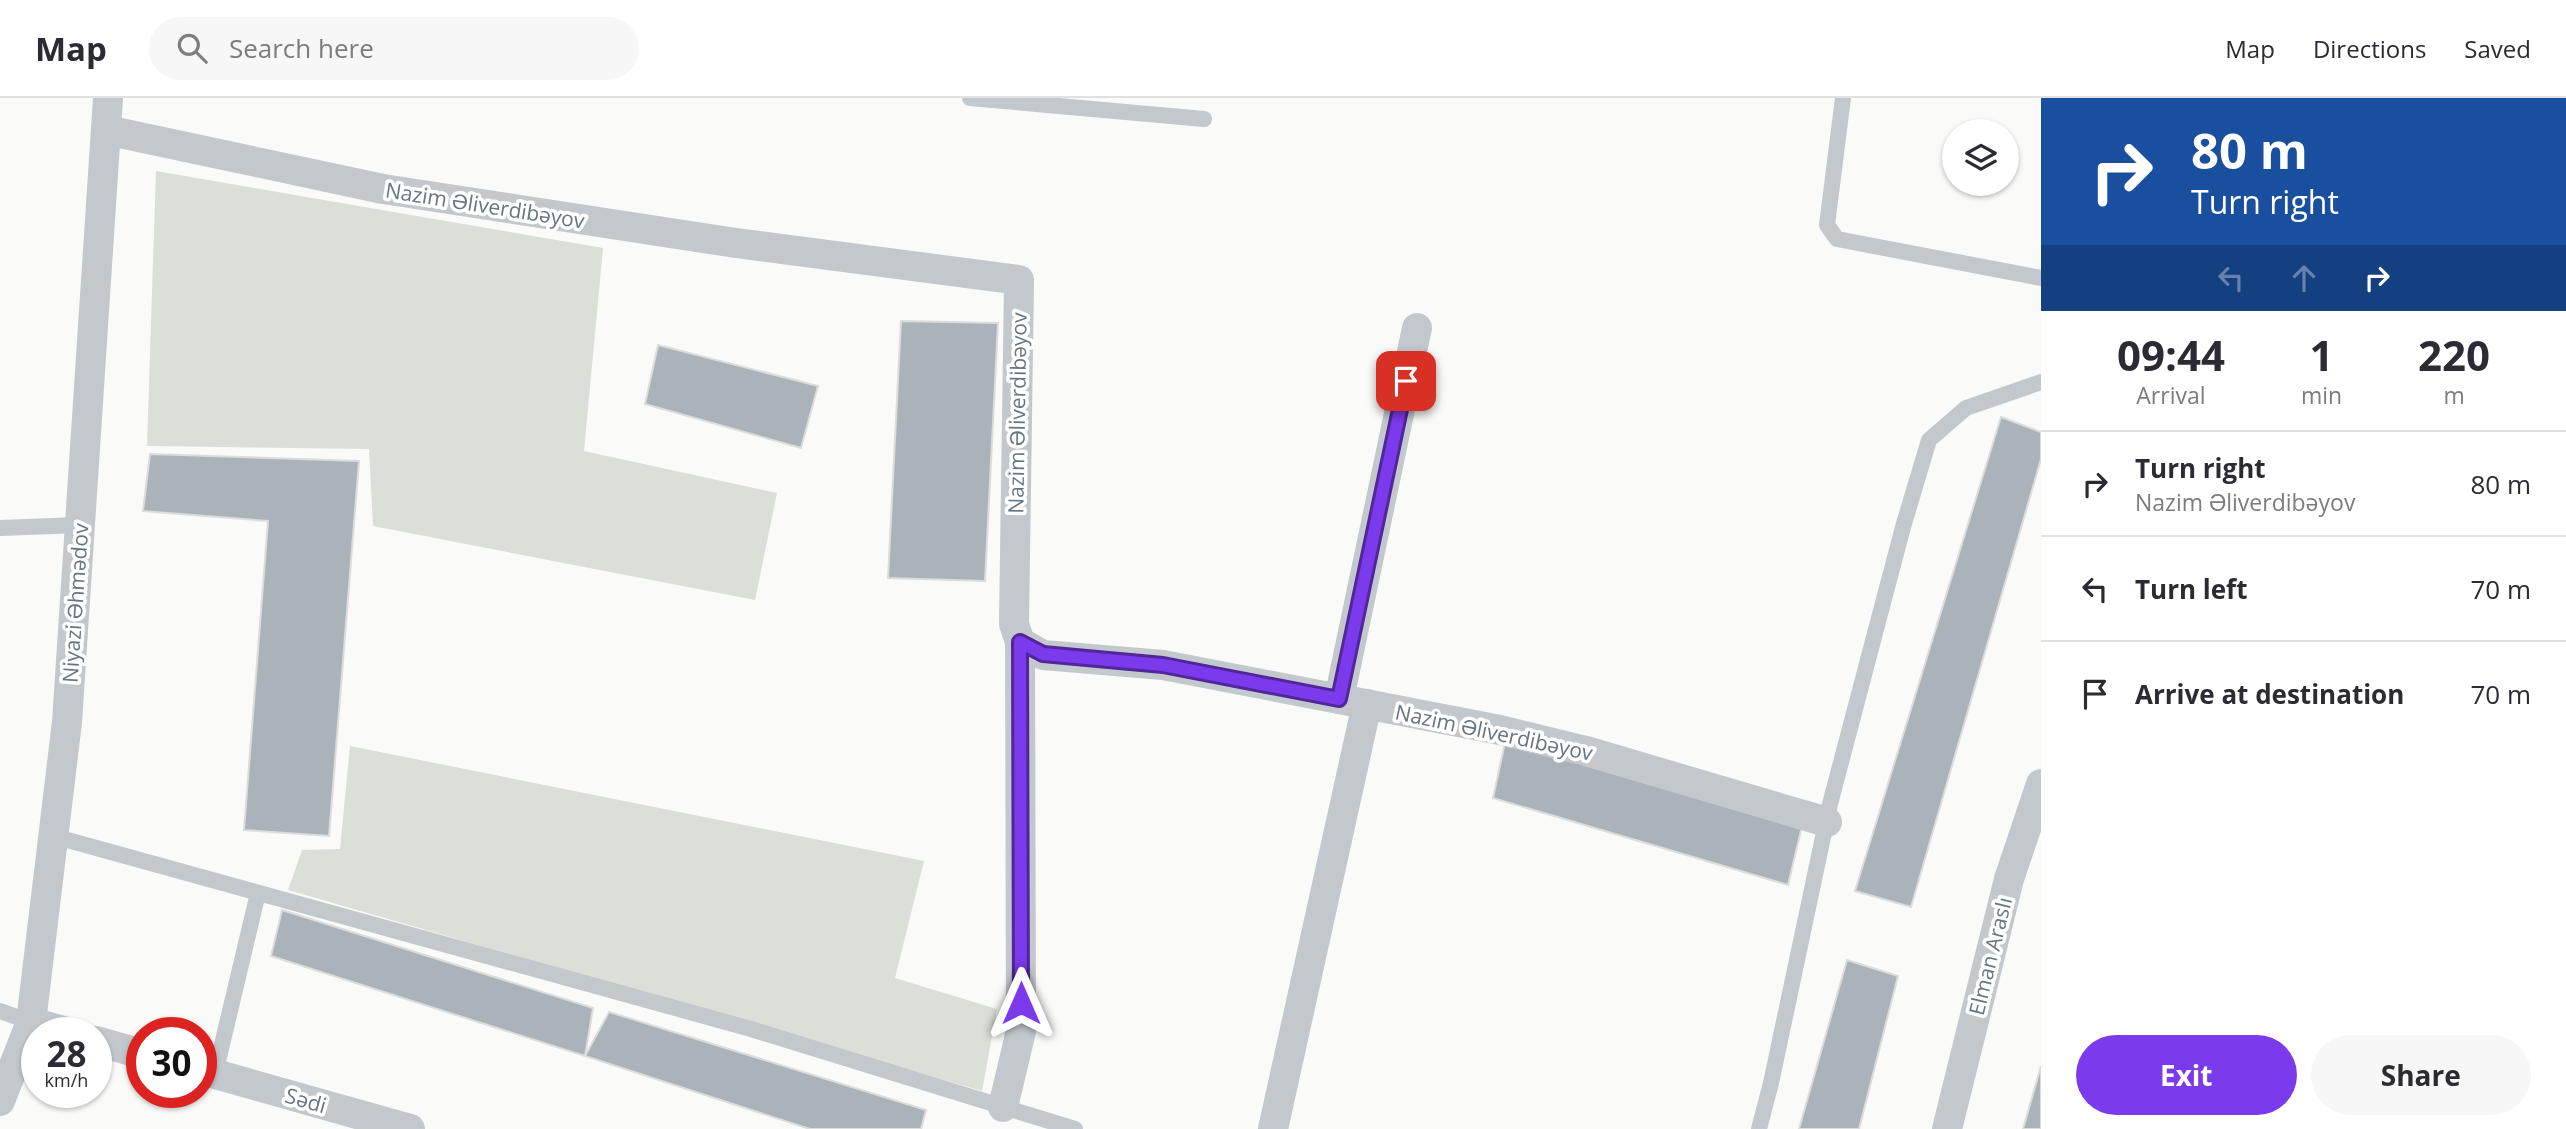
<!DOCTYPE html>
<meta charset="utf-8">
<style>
body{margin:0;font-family:"Open Sans",sans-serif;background:#f7f7f7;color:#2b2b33;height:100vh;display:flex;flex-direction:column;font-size:26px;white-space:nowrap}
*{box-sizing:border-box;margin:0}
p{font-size:23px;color:#7c7c81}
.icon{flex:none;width:38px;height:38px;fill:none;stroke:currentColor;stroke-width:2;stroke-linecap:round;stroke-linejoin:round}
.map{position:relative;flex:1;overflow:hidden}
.side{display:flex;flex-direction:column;background:#fff;width:525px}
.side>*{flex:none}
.guide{background:#1a4fa0;color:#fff;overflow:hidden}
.buttons{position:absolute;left:1942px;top:21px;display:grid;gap:14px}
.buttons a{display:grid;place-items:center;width:77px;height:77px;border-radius:50%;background:#fff;box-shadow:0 2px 5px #0004;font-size:35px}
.speed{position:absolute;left:21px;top:919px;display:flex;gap:14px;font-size:35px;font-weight:700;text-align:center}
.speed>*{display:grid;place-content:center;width:91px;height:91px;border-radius:50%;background:#fff;box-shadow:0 2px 5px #0004;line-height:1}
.speed small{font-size:18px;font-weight:400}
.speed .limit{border:10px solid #d22;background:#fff;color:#111}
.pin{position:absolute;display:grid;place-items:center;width:60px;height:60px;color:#fff;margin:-30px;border-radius:14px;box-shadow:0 4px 10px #0006}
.me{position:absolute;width:77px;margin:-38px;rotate:0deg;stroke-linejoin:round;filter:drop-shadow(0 0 5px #0008)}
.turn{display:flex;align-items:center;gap:24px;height:147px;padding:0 35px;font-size:32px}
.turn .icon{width:91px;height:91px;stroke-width:2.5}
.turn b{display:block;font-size:49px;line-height:60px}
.lanes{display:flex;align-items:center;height:66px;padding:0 35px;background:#0003;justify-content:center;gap:35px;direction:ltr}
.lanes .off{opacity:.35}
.eta{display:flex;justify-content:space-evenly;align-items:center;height:119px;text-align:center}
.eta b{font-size:42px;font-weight:700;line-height:49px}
.primary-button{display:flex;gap:14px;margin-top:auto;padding:14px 35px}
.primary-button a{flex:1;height:80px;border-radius:42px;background:#7c3aed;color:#fff;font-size:28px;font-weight:700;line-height:80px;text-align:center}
.primary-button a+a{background:#f7f7f7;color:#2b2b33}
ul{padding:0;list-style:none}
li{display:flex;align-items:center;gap:21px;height:105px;padding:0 35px;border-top:2px solid #e1e1e2}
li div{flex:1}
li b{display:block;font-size:26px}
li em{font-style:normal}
header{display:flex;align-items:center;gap:42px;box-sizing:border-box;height:98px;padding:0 35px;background:#fff;border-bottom:2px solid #e1e1e2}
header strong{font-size:33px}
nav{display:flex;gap:38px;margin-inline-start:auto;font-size:24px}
.search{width:490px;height:63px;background:#f7f7f7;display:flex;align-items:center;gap:18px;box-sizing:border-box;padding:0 24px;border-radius:38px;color:#7c7c81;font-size:26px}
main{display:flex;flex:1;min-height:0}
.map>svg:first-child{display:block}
.green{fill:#dadfd7}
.building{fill:#aab3b9;stroke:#dcdcda;stroke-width:2}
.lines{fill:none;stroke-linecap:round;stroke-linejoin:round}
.lane{stroke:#c3c8cc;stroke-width:16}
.street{stroke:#c3c8cc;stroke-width:30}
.route-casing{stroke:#51269a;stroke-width:18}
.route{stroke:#7c3aed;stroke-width:12}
.labels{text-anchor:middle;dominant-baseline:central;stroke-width:7;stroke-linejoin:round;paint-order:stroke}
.street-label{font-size:21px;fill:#657683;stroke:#fff}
</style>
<header>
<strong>Map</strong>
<div class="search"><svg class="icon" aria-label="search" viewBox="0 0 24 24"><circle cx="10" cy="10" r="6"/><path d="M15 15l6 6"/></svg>Search here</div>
<nav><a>Map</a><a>Directions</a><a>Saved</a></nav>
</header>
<main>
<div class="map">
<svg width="2041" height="1031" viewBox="0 0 2041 1031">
<rect width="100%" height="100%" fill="#fafaf8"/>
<!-- green -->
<g class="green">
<polygon points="156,73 603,150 584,353 777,395 755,502 373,428 369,351 147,348"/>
<polygon points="350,648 924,763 895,880 997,911 982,993 288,792 302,752 340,751"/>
</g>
<!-- building -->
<g class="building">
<polygon points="901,223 998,225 985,483 888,480"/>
<polygon points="658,247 818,288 801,350 645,306"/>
<polygon points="2001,319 2041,334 2041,361 1911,809 1855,793"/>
<polygon points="150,356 359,363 329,738 244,732 268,423 143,413"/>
<polygon points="1506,640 1803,724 1788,787 1493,700"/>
<polygon points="282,812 593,910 585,958 271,858"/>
<polygon points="1847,862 1898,878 1859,1031 1799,1031"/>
<polygon points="609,914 926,1012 921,1031 810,1031 585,958"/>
<polygon points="2041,968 2041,1031 2023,1031"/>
</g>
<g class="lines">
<!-- lane -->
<g class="lane">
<polyline points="970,0 1204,21"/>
<polyline points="1843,0 1827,127 1837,141 2041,180"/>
<polyline points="0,430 80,427"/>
<polyline points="53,738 751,931 1075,1031"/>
<polyline points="0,913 31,924"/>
<polyline points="215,976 258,795"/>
<polyline points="1759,1031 1771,985 1830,706 1903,429 1929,342 1966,310 2041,284"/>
</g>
<!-- street -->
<g class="street">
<polyline points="106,32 383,91 736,145 1019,182 1014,526 1020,544 1043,557 1163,567 1500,632 1586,653 1827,724"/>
<polyline points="1339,601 1417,230"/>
<polyline points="31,924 67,934"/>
<polyline points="96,943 142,956"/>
<polyline points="201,972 410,1031"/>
<polyline points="0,1003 31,924 67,624 108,0"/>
<polyline points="1003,1009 1021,933 1020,544"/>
<polyline points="1273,1031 1367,606"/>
<polyline points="1947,1031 2009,781 2041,686"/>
</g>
</g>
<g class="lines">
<!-- route casing -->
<g class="route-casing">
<polyline id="route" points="1021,905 1020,544 1043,556 1163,567 1339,601 1406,283"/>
</g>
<!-- route -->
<use href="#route" class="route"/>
</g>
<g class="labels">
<!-- street labels -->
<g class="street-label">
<text transform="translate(485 107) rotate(9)">Nazim Əliverdibəyov</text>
<text transform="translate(1017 315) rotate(-89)">Nazim Əliverdibəyov</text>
<text transform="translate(75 505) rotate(-86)">Niyazi Əhmədov</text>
<text transform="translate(1494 634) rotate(12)">Nazim Əliverdibəyov</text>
<text transform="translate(1990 858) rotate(-76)">Elman Araslı</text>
<text transform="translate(306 1002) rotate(16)">Sədi</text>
</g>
</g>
</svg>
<div class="buttons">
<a><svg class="icon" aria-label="layers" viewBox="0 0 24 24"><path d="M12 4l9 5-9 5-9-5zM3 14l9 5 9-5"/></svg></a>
</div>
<div class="speed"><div>28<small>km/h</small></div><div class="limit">30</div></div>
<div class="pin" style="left:1406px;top:283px;background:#d93025"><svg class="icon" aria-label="arrive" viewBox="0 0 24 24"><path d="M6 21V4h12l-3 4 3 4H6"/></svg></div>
<svg class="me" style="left:1021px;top:905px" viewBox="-20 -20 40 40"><path d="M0-17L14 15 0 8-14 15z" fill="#7c3aed" stroke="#fff" stroke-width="4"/></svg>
</div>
<section class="side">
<div class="guide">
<div class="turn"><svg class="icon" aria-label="right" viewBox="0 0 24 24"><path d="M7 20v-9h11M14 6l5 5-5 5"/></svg><div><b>80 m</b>Turn right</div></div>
<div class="lanes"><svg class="icon off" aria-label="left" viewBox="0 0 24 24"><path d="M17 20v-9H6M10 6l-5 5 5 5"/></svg><svg class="icon off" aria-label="ahead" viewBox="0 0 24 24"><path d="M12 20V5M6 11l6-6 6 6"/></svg><svg class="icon" aria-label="right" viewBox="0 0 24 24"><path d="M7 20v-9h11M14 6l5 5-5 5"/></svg></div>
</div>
<div class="eta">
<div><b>09:44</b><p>Arrival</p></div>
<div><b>1</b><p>min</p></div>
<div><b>220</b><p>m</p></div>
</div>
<ul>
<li><svg class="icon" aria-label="right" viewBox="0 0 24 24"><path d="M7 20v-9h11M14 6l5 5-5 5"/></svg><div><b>Turn right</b><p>Nazim Əliverdibəyov</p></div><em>80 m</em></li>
<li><svg class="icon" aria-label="left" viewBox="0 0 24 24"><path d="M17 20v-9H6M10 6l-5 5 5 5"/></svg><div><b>Turn left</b></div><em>70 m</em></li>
<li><svg class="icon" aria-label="arrive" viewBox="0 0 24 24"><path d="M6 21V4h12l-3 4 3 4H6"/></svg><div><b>Arrive at destination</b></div><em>70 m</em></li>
</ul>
<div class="primary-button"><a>Exit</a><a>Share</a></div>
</section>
</main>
